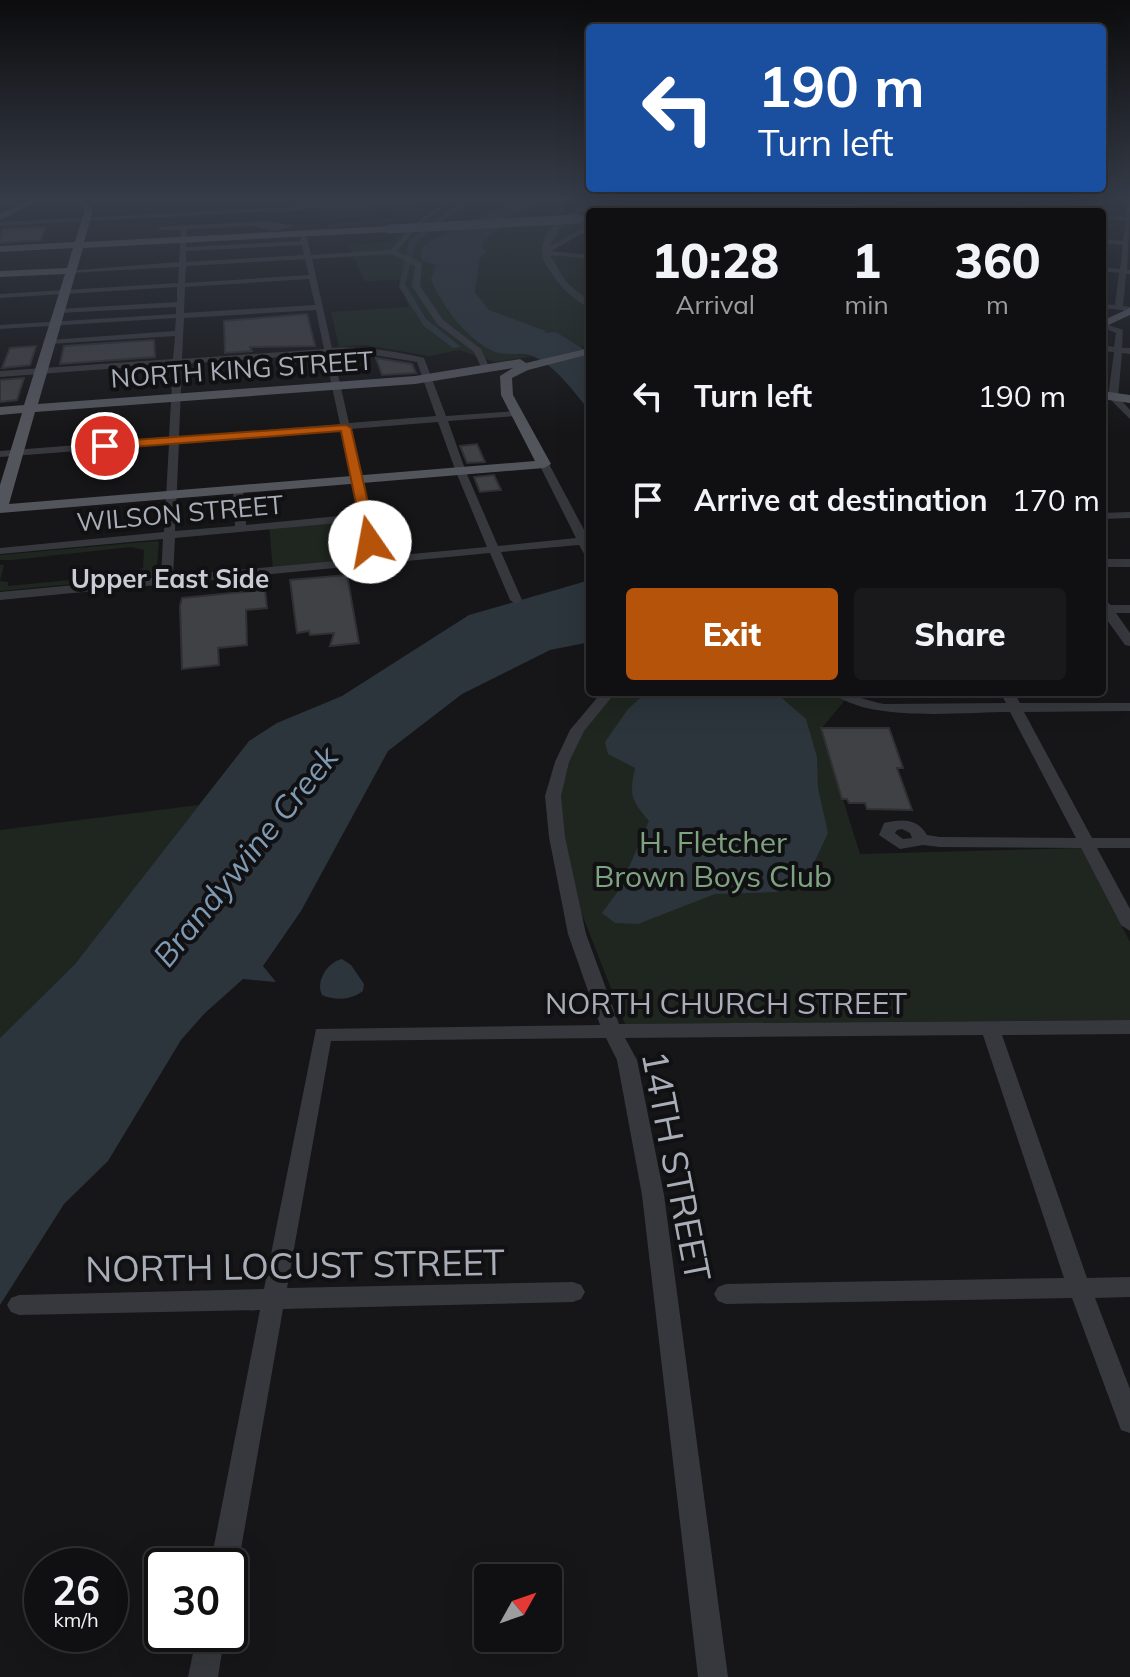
<!DOCTYPE html>
<style>
body{margin:0;font-family:Mulish,sans-serif;background:#19191b;color:#f1f3f6;height:100vh;display:flex;flex-direction:column;font-size:30px;white-space:nowrap}
*{box-sizing:border-box;margin:0}
p{font-size:26px;color:#9c9d9f}
.icon{flex:none;width:44px;height:44px;fill:none;stroke:currentColor;stroke-width:2;stroke-linecap:round;stroke-linejoin:round}
.map{position:relative;flex:1;overflow:hidden}
.side{position:absolute;left:586px;top:208px;width:520px;height:488px;display:flex;flex-direction:column;background:#101012;border-radius:8px;box-shadow:0 8px 32px #0002,0 0 0 2px #303032}
.side>*{flex:none}
.hud{position:absolute;left:586px;top:24px;width:520px;height:168px;border-radius:8px;box-shadow:0 8px 32px #0002,0 0 0 2px #303032;background:#1a4fa0;color:#fff;overflow:hidden}
.needle{width:52px;rotate:50deg}
.buttons{position:absolute;left:474px;top:1564px;display:grid;gap:16px}
.buttons a{display:grid;place-items:center;width:88px;height:88px;border-radius:8px;background:#101012;box-shadow:0 8px 32px #0002,0 0 0 2px #303032;font-size:40px}
.speed{position:absolute;left:24px;top:1548px;display:flex;gap:16px;font-size:40px;font-weight:700;text-align:center}
.speed>*{display:grid;place-content:center;width:104px;height:104px;border-radius:50%;background:#101012;box-shadow:0 8px 32px #0002,0 0 0 2px #303032;line-height:1}
.speed small{font-size:20px;font-weight:400}
.speed .limit{border:4px solid #111;border-radius:12px;background:#fff;color:#111}
.pin{position:absolute;display:grid;place-items:center;width:68px;height:68px;color:#fff;margin:-34px;border:4px solid #fff;border-radius:50%;box-shadow:0 2px 8px #0007}
.me{position:absolute;width:88px;margin:-44px;rotate:348deg;stroke-linejoin:round;filter:drop-shadow(0 0 6px #0008)}
.turn{display:flex;align-items:center;gap:28px;height:168px;padding:0 40px;font-size:36px}
.turn .icon{width:104px;height:104px;stroke-width:2.5}
.turn b{display:block;font-size:56px;line-height:68px}
.eta{display:flex;justify-content:space-evenly;align-items:center;height:136px;text-align:center}
.eta b{font-size:48px;font-weight:800;line-height:56px}
.action{display:flex;gap:16px;margin-top:auto;padding:16px 40px}
.action a{flex:1;height:92px;border-radius:8px;background:#b45309;color:#fff;font-size:32px;font-weight:800;line-height:92px;text-align:center}
.action a+a{background:#19191b;color:#f1f3f6}
ul{padding:0;list-style:none}
li{display:flex;align-items:center;gap:24px;height:104px;padding:0 40px}
li div{flex:1}
li b{display:block;font-size:30px}
li em{font-style:normal}
.map>svg:first-child{display:block}
.built{fill:#222225}
.green{fill:#1e261f}
.water{fill:#2c353c}
.building{fill:#404145;stroke:#303034;stroke-width:2}
.lines{fill:none;stroke-linecap:round;stroke-linejoin:round}
.minor{fill:#37383d;fill-rule:evenodd}
.major{fill:#53555c;fill-rule:evenodd}
.major-bridge{stroke:#53555c;stroke-width:9}
.route{fill:#b45309;stroke:#753606;stroke-width:2}
.labels{text-anchor:middle;dominant-baseline:central;stroke-width:8;stroke-linejoin:round;paint-order:stroke}
.far-street-label{font-size:26px;fill:#a8adb8;stroke:#111113}
.far-neighbourhood-label{font-size:26px;font-weight:bold;fill:#c9ccd4;stroke:#111113}
.park-label{font-size:30px;fill:#7fa381;stroke:#111113}
.street-label{font-size:30px;fill:#a8adb8;stroke:#111113}
.water-label{font-size:32px;font-style:italic;fill:#7f9bb3;stroke:#111113}
.near-street-label{font-size:36px;fill:#a8adb8;stroke:#111113}
</style>
<div class="map">
<svg width="1130" height="1677" viewBox="0 0 1130 1677">
<rect width="100%" height="100%" fill="#161618"/>
<!-- built -->
<polygon class="built" points="436,203 414,221 333,228 329,228 328,223 397,217 395,212 383,211 370,214 370,218 324,220 321,214 324,211 320,209"/>
<!-- green -->
<g class="green">
<polygon points="163,200 437,200 162,214"/>
<polygon points="447,200 518,200 428,242 423,261 436,265 499,352 533,356 495,362 459,350 429,356 364,345 339,347 331,312 409,307 399,280 364,281 349,245 392,242 401,231"/>
<path d="M549,200H784L772,212H590V224L551,249L542,250L541,254L590,258V345L580,347L489,310L475,292L483,242L496,231L495,226C504,217 535,204 549,200Z"/>
<polygon points="365,517 374,560 273,570 269,526"/>
<polygon points="156,541 159,542 156,576 0,591 0,565 4,565 0,581 8,582 8,586 132,574 143,568 144,550 131,547 12,560 0,560 0,555"/>
<polygon points="616,692 831,692 846,699 821,729 860,854 1081,848 1130,942 1130,1020 625,1024 576,899 554,800 577,730"/>
<polygon points="199,805 75,964 0,1038 0,830"/>
</g>
<!-- water -->
<g class="water">
<polygon points="463,200 469,200 416,242 405,284 426,319 461,347 453,348 424,326 399,287 409,241"/>
<path d="M518,200H549C536,204 504,217 496,225L499,228L483,242V249L486,251L480,258L475,292L489,310L546,331L544,333L556,332L590,353V411C574,393 556,365 532,356C521,352 507,356 495,352C468,341 441,305 431,279L436,265L423,261L420,256L421,249L428,242Z"/>
<polygon points="590,580 590,642 550,650 462,694 388,751 301,911 263,966 276,982 243,979 205,1013 181,1040 108,1161 64,1204 0,1305 0,1038 75,964 249,741 277,723 342,696 469,615"/>
<path d="M647,692H775L806,719L817,757L818,788L828,833L805,882L776,892L715,894L638,924L615,923L602,913L619,890L649,821C631,800 629,795 635,768L608,754L605,742L628,709Z"/>
<path d="M342,959L351,965L364,984L363,991C351,1000 336,1001 322,995C315,981 328,962 342,959Z"/>
</g>
<!-- building -->
<g class="building">
<polygon points="45,227 41,240 0,243 2,229"/>
<polygon points="307,314 315,346 250,347 252,351 225,353 224,321"/>
<polygon points="154,340 155,357 60,364 64,346"/>
<polygon points="36,346 30,365 2,368 10,348"/>
<polygon points="376,358 412,364 416,373 382,375"/>
<polygon points="24,378 17,400 0,402 0,380"/>
<polygon points="477,444 485,462 467,463 460,446"/>
<polygon points="494,475 501,490 480,492 474,477"/>
<polygon points="347,575 359,643 330,646 334,633 310,635 309,631 297,633 290,580"/>
<polygon points="265,590 267,608 246,610 247,645 218,648 219,665 182,669 180,606 182,598"/>
<polygon points="821,728 889,728 903,768 897,768 912,810 867,809 865,803 849,803 847,799 842,799"/>
</g>
<g class="lines">
<!-- minor -->
<g class="minor">
<path d="M425,200H454L419,225L397,251L422,263L420,286L443,320L481,349L490,369L483,371L474,352L437,324L412,286L415,266L392,254L312,259L332,348C364,346 393,351 424,358L446,416L519,411V415L516,416L448,421L466,472L498,546L576,538L539,464L544,461L549,464L590,541V558L586,557L579,545L501,552L522,600L516,604L510,600L490,553L0,600V592L161,577L163,539L0,554V548L164,532L169,444L0,457V451L169,438L173,364L0,377V371L173,359L175,336L50,344L46,342L50,340L175,331L176,318L0,329V325L176,314V307L59,313L55,311L59,309L177,302V287L0,298V294L178,283L179,267L70,273L66,271L179,262L181,230H158L160,227L265,221L295,226L273,231L254,226L187,229L186,247L301,241L300,233L303,231L306,233L311,255L391,250L415,223L444,202L0,226V222ZM302,245L304,255L186,262V251ZM305,259L309,275L185,283L186,266ZM309,279L315,305L184,313L185,287ZM316,310L324,349L182,359L184,318ZM356,352L417,362L436,416L349,423L333,353ZM325,354L340,424L179,437L182,364ZM438,422L456,472L487,547L379,557L350,429ZM341,430L359,514L246,525L243,489L238,486L233,489L235,526L175,531L179,443ZM360,521L368,558L173,576L175,538Z"/>
<path d="M594,200H601C581,213 559,222 550,246L590,224V229L551,251L590,255V259L550,255L566,282L590,302V308C577,302 565,291 556,280C551,272 542,261 542,252C541,227 576,208 594,200Z"/>
<polygon points="787,200 793,200 782,212 775,212"/>
<polygon points="933,200 940,200 950,205 946,212 940,212 944,206"/>
<polygon points="1035,200 1042,200 1053,205 1052,212 1046,212 1048,207"/>
<polygon points="855,202 857,203 871,212 864,212 853,205"/>
<polygon points="0,203 27,202 30,204 0,207"/>
<polygon points="1130,207 1127,270 1130,270 1130,274 1126,274 1123,306 1130,307 1130,311 1102,308 1102,304 1115,305 1119,273 1102,271 1102,267 1120,269 1123,245 1102,243 1102,239 1123,241 1126,221 1102,219 1102,215 1126,217 1127,209"/>
<polygon points="1103,323 1123,330 1122,348 1130,348 1130,354 1122,353 1118,397 1130,410 1130,419 1108,397 1114,352 1102,351 1102,345 1114,347 1116,333 1102,327"/>
<polygon points="1130,512 1130,518 1102,519 1102,513"/>
<rect x="1102" y="559" width="28" height="8"/>
<polygon points="1102,598 1111,605 1130,605 1130,613 1116,613 1130,633 1130,646 1125,645 1102,613"/>
<polygon points="602,692 616,692 584,731 569,762 561,796 565,837 586,934 619,1024 1130,1020 1130,1034 1002,1035 1087,1278 1130,1277 1130,1297 1095,1298 1130,1389 1130,1433 1121,1430 1072,1298 726,1304 718,1301 714,1294 718,1287 726,1284 1064,1278 983,1035 625,1038 637,1060 664,1195 728,1677 698,1677 642,1195 617,1060 606,1038 331,1041 287,1288 573,1282 581,1285 585,1292 581,1299 573,1302 283,1309 238,1566 234,1576 230,1577 230,1566 210,1566 260,1310 19,1315 11,1312 7,1305 11,1298 19,1295 264,1289 316,1029 600,1025 568,934 549,837 545,796 555,762 570,730"/>
<path d="M832,692C851,692 865,701 884,704L1006,703L1000,692H1014L1020,703H1130V711L1024,712L1092,838H1130V848H1097L1130,909V931L1121,925L1081,848L940,847L923,845L900,849L879,835L884,823C902,819 917,818 927,835L940,837L1076,838L1010,712C964,712 866,723 832,692ZM902,829L910,833L912,838L903,839L895,833L897,830Z"/>
<polygon points="197,1634 225,1634 218,1677 188,1677"/>
</g>
<!-- major -->
<g class="major">
<polygon points="30,200 40,200 0,220 0,214"/>
<path d="M76,200H84L93,210L84,242L389,226L393,229L389,232L83,248L38,404L415,376L520,359L526,363L590,348V354L528,370L512,378L513,395L551,464L544,468L0,513V485L22,413L0,415V407L24,405L65,274L0,277V271L67,268L73,248L0,252V246L75,242L85,210ZM513,368L500,376L501,395L535,461L9,504L35,412L415,384Z"/>
<polygon points="897,200 941,200 754,212 700,212"/>
<polygon points="1130,308 1130,315 1102,328 1102,321"/>
<polygon points="1102,391 1130,395 1130,403 1102,399"/>
</g>
<!-- major-bridge -->
<polyline class="major-bridge" points="389,229 579,219"/>
</g>
<!-- sky -->
<linearGradient id="sky" x2="0" y2="1"><stop stop-color="#0c0c0d"/><stop offset="0.46" stop-color="#363c48"/><stop offset="1" stop-color="#363c48" stop-opacity="0"/></linearGradient>
<rect width="1130" height="434" fill="url(#sky)"/>
<!-- route -->
<polygon class="route" points="346,425 351,428 377,542 370,545 364,542 341,431 105,449 99,446 105,442"/>
<g class="labels">
<!-- far-street labels -->
<g class="far-street-label">
<text transform="translate(242 369) rotate(-4)">NORTH KING STREET</text>
<text transform="translate(180 513) rotate(-5)">WILSON STREET</text>
</g>
<!-- far-neighbourhood labels -->
<g class="far-neighbourhood-label">
<text x="170" y="578">Upper East Side</text>
</g>
<!-- park labels -->
<g class="park-label">
<text x="713" y="842">H. Fletcher<tspan x="713" dy="34">Brown Boys Club</tspan></text>
</g>
<!-- street labels -->
<g class="street-label">
<text x="726" y="1003">NORTH CHURCH STREET</text>
</g>
<!-- water labels -->
<g class="water-label">
<text transform="translate(245 856) rotate(-51)">Brandywine Creek</text>
</g>
<!-- near-street labels -->
<g class="near-street-label">
<text transform="translate(677 1166) rotate(79)">14TH STREET</text>
<text transform="translate(295 1265) rotate(-1)">NORTH LOCUST STREET</text>
</g>
</g>
</svg>
<div class="buttons">
<a><svg class="needle" viewBox="-14 -14 28 28"><path d="M0-13l5 13h-10z" fill="#e53935"/><path d="M0 13l5-13h-10z" fill="#9c9d9f"/></svg></a>
</div>
<div class="speed"><div>26<small>km/h</small></div><div class="limit">30</div></div>
<div class="pin" style="left:105px;top:446px;background:#d93025"><svg class="icon" aria-label="arrive" viewBox="0 0 24 24"><path d="M6 21V4h12l-3 4 3 4H6"/></svg></div>
<svg class="me" style="left:370px;top:542px" viewBox="-20 -20 40 40"><circle r="19" fill="#fff"/><path d="M0-13L10 11 0 6-10 11z" fill="#b45309"/></svg>
<div class="hud">
<div class="turn"><svg class="icon" aria-label="left" viewBox="0 0 24 24"><path d="M17 20v-9H6M10 6l-5 5 5 5"/></svg><div><b>190 m</b>Turn left</div></div>
</div>
<section class="side">
<div class="eta">
<div><b>10:28</b><p>Arrival</p></div>
<div><b>1</b><p>min</p></div>
<div><b>360</b><p>m</p></div>
</div>
<ul>
<li><svg class="icon" aria-label="left" viewBox="0 0 24 24"><path d="M17 20v-9H6M10 6l-5 5 5 5"/></svg><div><b>Turn left</b></div><em>190 m</em></li>
<li><svg class="icon" aria-label="arrive" viewBox="0 0 24 24"><path d="M6 21V4h12l-3 4 3 4H6"/></svg><div><b>Arrive at destination</b></div><em>170 m</em></li>
</ul>
<div class="action"><a>Exit</a><a>Share</a></div>
</section>
</div>
